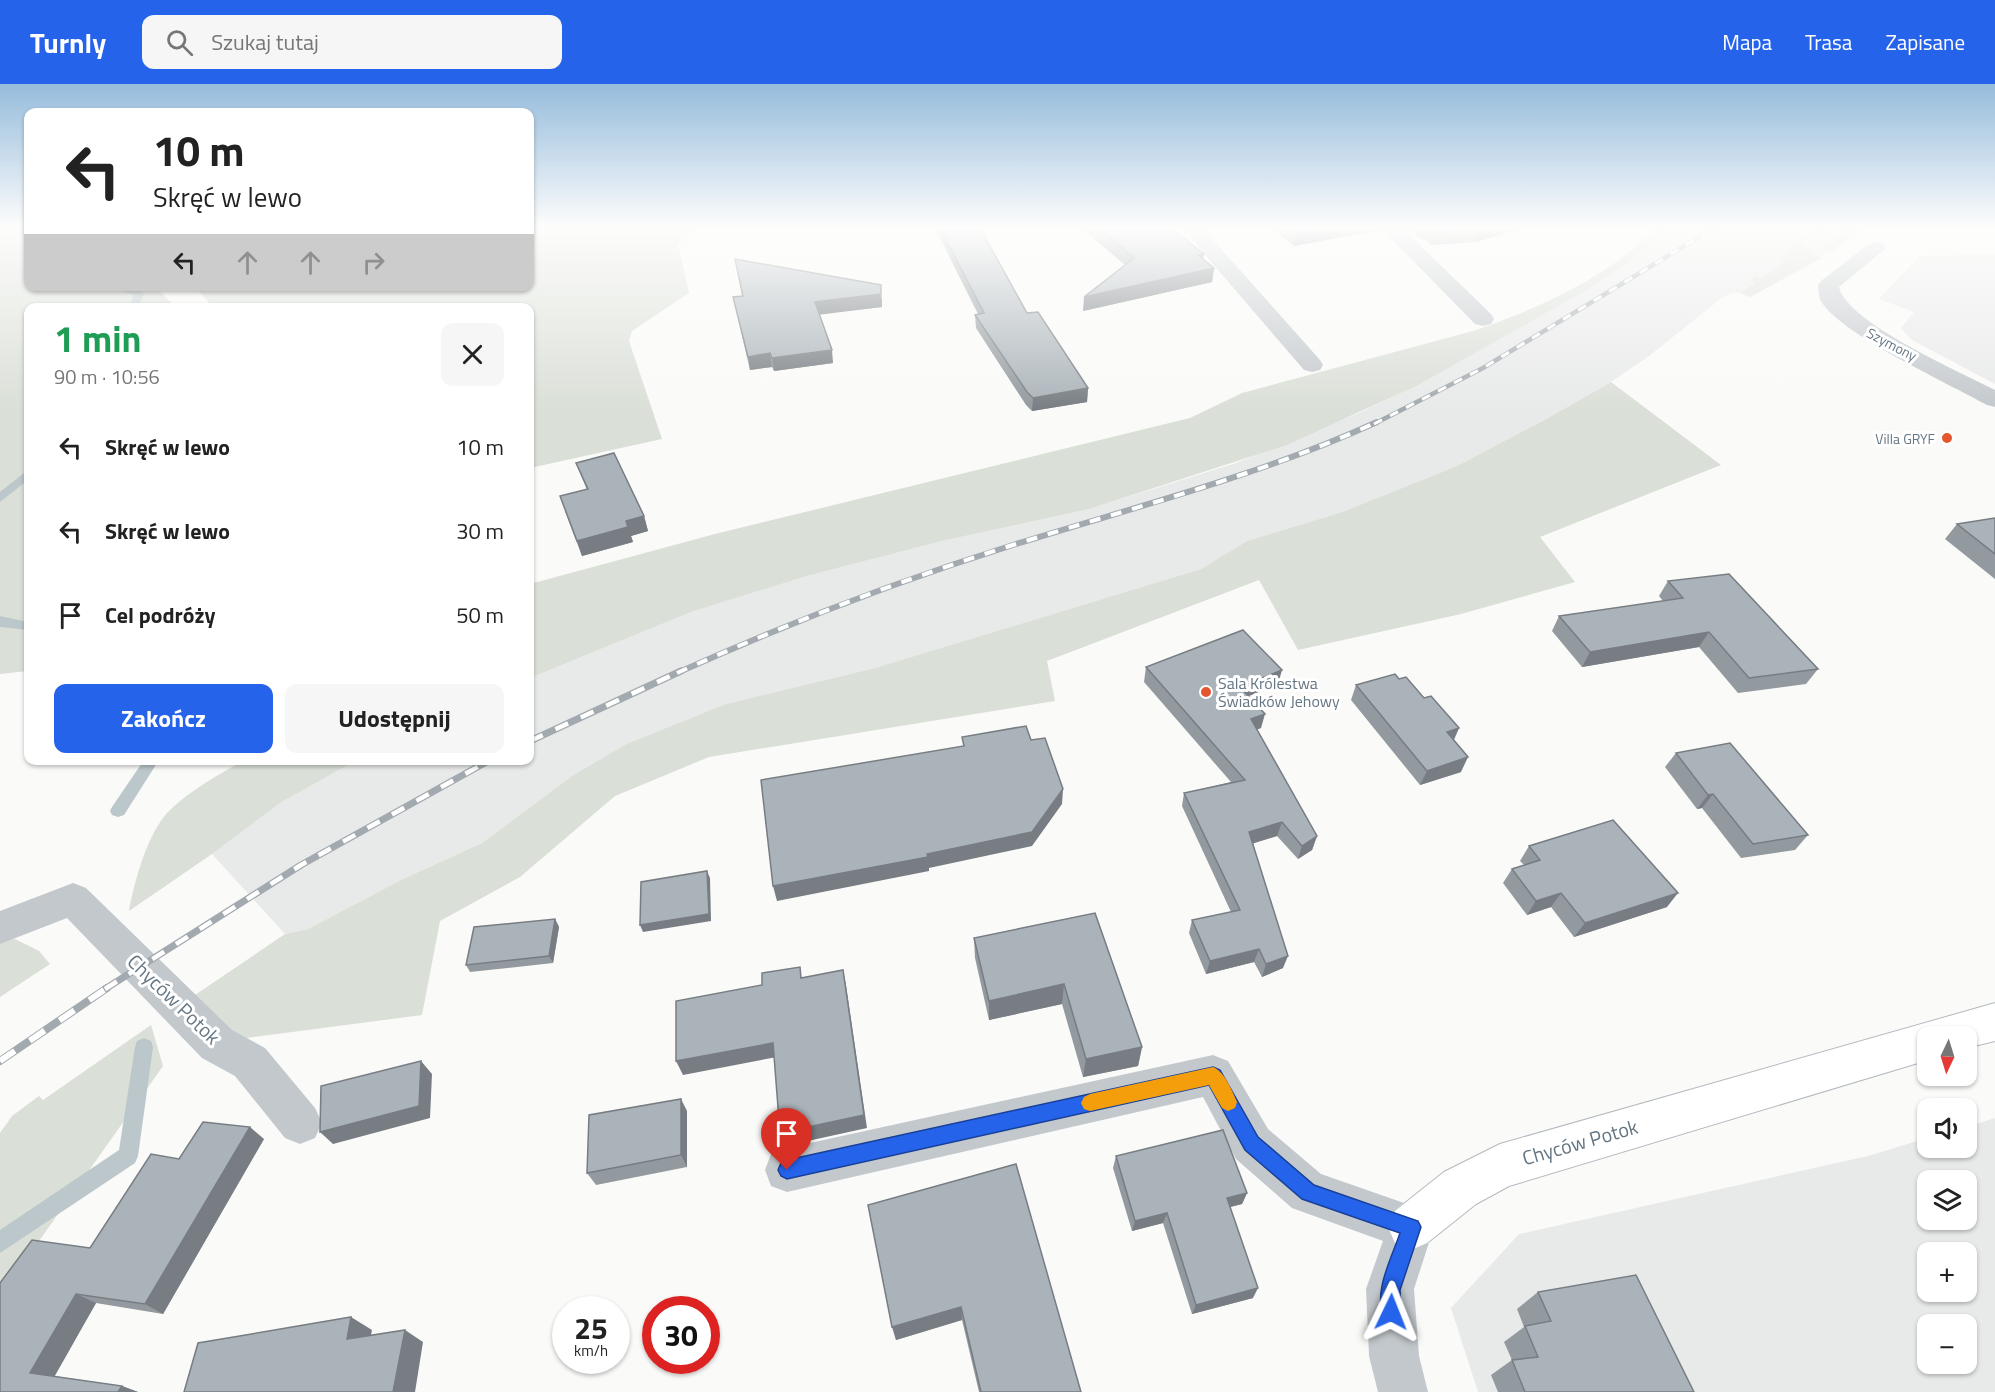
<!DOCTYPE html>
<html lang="pl">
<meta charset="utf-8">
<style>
body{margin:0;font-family:"Titillium Web",sans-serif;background:#f6f6f6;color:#222;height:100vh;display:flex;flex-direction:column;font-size:22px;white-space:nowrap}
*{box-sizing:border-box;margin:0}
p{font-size:20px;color:#767676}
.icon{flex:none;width:33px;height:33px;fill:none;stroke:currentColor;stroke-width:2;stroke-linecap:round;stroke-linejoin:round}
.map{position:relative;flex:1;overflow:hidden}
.details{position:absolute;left:24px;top:219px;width:510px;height:462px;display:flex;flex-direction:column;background:#fff;border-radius:12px;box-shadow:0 2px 4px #0004}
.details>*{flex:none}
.hud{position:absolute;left:24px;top:24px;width:510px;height:183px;border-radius:12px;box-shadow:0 2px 4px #0004;background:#fff;color:#222;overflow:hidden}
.needle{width:39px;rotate:184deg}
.buttons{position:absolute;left:1917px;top:942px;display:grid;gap:12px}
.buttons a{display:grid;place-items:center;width:60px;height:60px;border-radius:12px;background:#fff;box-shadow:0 2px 4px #0004;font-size:30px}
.speed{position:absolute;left:552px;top:1212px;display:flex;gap:12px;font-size:30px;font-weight:700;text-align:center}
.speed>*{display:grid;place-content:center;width:78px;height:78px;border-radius:50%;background:#fff;box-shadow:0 2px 4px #0004;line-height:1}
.speed small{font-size:15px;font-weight:400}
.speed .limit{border:9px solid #d22;background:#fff;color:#111}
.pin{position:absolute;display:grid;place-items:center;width:51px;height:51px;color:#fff;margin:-62px -26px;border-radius:50% 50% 50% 0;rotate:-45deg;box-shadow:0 0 6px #0007}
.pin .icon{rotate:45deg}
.me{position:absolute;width:66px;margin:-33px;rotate:2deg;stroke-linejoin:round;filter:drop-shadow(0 0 4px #0008)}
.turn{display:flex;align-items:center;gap:21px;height:126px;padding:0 30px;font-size:27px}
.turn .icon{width:78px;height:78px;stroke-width:2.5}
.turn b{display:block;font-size:42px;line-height:51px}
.lanes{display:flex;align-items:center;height:57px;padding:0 30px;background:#0003;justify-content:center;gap:30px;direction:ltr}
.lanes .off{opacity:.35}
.round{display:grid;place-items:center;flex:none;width:63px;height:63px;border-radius:12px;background:#f6f6f6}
.overview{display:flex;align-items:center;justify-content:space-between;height:102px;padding:0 30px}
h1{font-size:36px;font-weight:700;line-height:45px;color:#1e9e55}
.primary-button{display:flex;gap:12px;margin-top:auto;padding:12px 30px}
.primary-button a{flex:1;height:69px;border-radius:12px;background:#2563eb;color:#fff;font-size:24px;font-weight:700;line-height:69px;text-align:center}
.primary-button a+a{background:#f6f6f6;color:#222}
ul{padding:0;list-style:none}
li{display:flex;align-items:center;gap:18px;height:84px;padding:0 30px}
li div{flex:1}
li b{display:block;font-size:22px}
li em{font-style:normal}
header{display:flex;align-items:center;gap:36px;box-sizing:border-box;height:84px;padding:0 30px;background:#2563eb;color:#fff}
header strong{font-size:28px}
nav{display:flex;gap:33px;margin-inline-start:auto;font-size:21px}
.search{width:420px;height:54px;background:#f6f6f6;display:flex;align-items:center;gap:15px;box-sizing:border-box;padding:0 21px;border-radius:12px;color:#767676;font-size:22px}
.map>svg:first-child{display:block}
.built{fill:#e8e9e9;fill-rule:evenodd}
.green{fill:#dadfd7}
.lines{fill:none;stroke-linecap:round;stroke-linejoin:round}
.stream{fill:#bbc7cb;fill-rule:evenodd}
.secondary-casing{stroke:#b3babf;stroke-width:2}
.street{fill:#c3c8cc;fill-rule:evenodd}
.secondary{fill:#fff;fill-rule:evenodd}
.rail-far3-casing{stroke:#a2aab0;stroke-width:4.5}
.rail-far2-casing{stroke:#a2aab0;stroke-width:6}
.rail-far1-casing{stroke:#a2aab0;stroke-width:7}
.rail-casing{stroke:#a2aab0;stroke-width:8}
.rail-far3{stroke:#fff;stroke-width:3;stroke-dasharray:9;stroke-linecap:butt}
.rail-far2{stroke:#fff;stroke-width:4;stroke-dasharray:11;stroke-linecap:butt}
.rail-far1{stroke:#fff;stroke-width:4.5;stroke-dasharray:14;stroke-linecap:butt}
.rail{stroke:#fff;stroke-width:6;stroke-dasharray:18;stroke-linecap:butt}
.wall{fill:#929a9f}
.shaded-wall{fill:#777d82}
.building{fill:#aab3b9;stroke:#777d82;stroke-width:1.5}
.route{fill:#2563eb;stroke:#184099;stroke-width:1.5}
.slow{fill:#f59e0b}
.poi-dot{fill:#e4572e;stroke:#fff;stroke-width:2}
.labels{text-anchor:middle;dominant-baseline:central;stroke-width:6;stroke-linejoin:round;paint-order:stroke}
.far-street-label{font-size:14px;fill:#657683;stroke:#fff}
.far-poi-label{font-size:14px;fill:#657683;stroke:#fff;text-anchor:end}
.poi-label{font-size:16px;fill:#657683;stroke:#fff;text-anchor:start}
.near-street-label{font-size:20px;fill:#657683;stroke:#fff}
</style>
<header>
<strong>Turnly</strong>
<div class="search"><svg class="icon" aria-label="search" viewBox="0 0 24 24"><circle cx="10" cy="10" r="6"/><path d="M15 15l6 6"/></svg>Szukaj tutaj</div>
<nav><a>Mapa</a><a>Trasa</a><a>Zapisane</a></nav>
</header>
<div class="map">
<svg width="1995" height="1308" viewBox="0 0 1995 1308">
<rect width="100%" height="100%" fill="#fafaf8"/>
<!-- built -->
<g class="built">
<polygon points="1665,144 1860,144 1820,173 1786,178 1740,209 1732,209 1723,213 1649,272 1611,298 1548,334 1457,382 1342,428 1247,457 1201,485 875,584 726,620 572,692 482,759 403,795 308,845 285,850 212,770 280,719 355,677 530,676 530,594 691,528 807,492 942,457 1089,425 1236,379 1359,329 1418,300 1589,205 1629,178 1655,157"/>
<polygon points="1995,170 1995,300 1912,256 1901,244 1914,228 1879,215 1920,172"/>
<path d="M1995,1034V1308H1478L1451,1224L1519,1150L1868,1072L1927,1054L1928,1064H1966L1967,1043ZM1928,1096H1966V1136H1928ZM1928,1168H1966V1208H1928ZM1928,1240H1966V1280H1928Z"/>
</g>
<!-- green -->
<g class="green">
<polygon points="0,144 28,144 28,202 156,203 175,223 28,224 28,587 0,590"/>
<polygon points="530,144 699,144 678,161 689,209 632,247 629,257 662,355 530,384 530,224 213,223 195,203 530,202"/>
<path d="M1655,144H1665L1655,157L1629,178L1589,205L1418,301L1287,361L1089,425L942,457L807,492L691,528L530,594V500L715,450L1190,334L1242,309L1473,247C1535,226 1610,193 1655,144Z"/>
<polygon points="1820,144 1826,144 1805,156 1802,161 1812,169 1822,174 1750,213 1740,209 1755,199 1751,197 1756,192 1762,194 1785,178 1778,175 1807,151 1815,149"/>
<polygon points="1846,144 1863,144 1831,168 1823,164 1823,160"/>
<polygon points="1611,298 1721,381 1540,453 1575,498 1461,530 1298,566 1259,496 1047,577 1055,617 709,673 615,712 520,793 440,837 422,931 231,956 192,913 285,850 308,845 403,795 482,759 572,692 627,660 726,620 875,584 1201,485 1247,457 1342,428 1457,382 1548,334"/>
<path d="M243,677H355L280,719L212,770L129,827C134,798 148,747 170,726C191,706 219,690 243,677Z"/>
<polygon points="15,855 39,867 50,880 0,913 0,856"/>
<polygon points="151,941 163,982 0,1212 0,1049 12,1032 39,1012 43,1016"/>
</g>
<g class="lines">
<!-- stream -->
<g class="stream">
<polygon points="4,144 15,144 28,150 28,156"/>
<polygon points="110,202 125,202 142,208 144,210 138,224 128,224 134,211"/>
<polygon points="28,386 28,396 0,418 0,408"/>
<polygon points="0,532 28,538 28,546 0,543"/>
<polygon points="144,676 159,676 124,731 118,733 112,731 110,727 112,723"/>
<polygon points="144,954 151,957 153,963 138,1072 135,1079 0,1169 0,1146 119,1066 135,963 137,957"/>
</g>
<!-- secondary casing -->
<g class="secondary-casing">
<polygon id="secondary" points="1995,919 1995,957 1966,964 1966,952 1928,952 1928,976 1509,1102 1476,1120 1427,1159 1411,1166 1395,1159 1388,1143 1395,1127 1444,1088 1500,1060"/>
</g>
<!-- street -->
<g class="street">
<polygon points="1186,144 1206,144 1214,157 1320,276 1323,281 1320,286 1312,288 1304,286 1200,165"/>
<polygon points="1381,144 1402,144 1491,230 1494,235 1491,240 1483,242 1475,240"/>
<path d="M1876,158L1883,160L1886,164L1839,203C1847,239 1961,288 1995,306V323L1987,321C1952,301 1835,248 1820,215C1819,211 1818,205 1818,201L1821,197L1869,160Z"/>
<polygon points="73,799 86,804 232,946 265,964 315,1024 322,1039 315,1054 300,1060 285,1054 235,992 202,974 67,834 0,860 0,827"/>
<polygon points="1213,971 1228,977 1268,1045 1321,1090 1427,1127 1434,1143 1414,1205 1419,1272 1428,1308 1378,1308 1369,1272 1366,1205 1383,1157 1292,1124 1236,1075 1203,1013 787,1108 771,1102 765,1086 771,1070 787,1064"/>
</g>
<!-- secondary -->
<use href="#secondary" class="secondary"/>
<!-- rail-far3 casing -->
<g class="rail-far3-casing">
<polyline id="rail-far3" points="1374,340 1483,284 1714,144"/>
</g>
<!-- rail-far2 casing -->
<g class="rail-far2-casing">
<path id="rail-far2" d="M677,589C788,539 901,496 1016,460C1138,422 1261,391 1377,338"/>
</g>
<!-- rail-far1 casing -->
<g class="rail-far1-casing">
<g id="rail-far1">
<polyline points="530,657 681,587"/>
<polyline points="105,905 301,781 490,676"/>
</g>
</g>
<!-- rail casing -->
<g class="rail-casing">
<polyline id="rail" points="0,977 107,904"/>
</g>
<!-- rail-far3 -->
<use href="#rail-far3" class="rail-far3"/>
<!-- rail-far2 -->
<use href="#rail-far2" class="rail-far2"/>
<!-- rail-far1 -->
<use href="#rail-far1" class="rail-far1"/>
<!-- rail -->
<use href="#rail" class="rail"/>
</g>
<!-- wall -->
<g class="wall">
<polygon points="935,144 980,144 1027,229 1088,304 1087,318 1032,327 1026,321 976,244 975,231 978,230"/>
<polygon points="1085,144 1171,144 1204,176 1214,184 1212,198 1083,227 1125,181 1085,147"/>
<polygon points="1271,144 1381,144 1380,146 1294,162"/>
<polygon points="1410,144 1523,144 1476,158 1431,161 1425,155 1421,155"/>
<polygon points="735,175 882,214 882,223 819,230 833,279 774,287 772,283 750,286 733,213 742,212"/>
<polygon points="576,379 644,432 648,447 631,452 633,458 582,472 565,427 587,406"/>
<polygon points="1995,434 1995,495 1945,455 1957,440"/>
<polygon points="1668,497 1818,585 1806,600 1738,609 1699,563 1582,583 1552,547 1559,532 1663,517 1659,512"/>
<polygon points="1146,583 1278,600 1248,612 1261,644 1257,645 1317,752 1312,766 1298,775 1277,752 1253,759 1283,884 1262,893 1254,878 1206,890 1189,849 1192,836 1231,828 1182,722 1184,709 1231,698 1144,598"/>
<polygon points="1399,595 1424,614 1459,644 1454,656 1461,688 1420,701 1351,616 1356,601"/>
<polygon points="1676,669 1808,751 1795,766 1741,774 1702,724 1697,725 1665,683"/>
<polygon points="1529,762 1667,823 1574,853 1551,823 1527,831 1503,799 1512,785 1524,781 1520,777"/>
<polygon points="1095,829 1142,963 1138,982 1083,993 1062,920 989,936 975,874 974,854"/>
<polygon points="555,835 559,843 553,879 470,888 466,881"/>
<polygon points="687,1027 687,1083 596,1101 587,1089"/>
<polygon points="264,1055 163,1230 96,1219 54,1292 122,1302 138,1308 0,1308 90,1164 179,1075"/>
<polygon points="1116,1072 1247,1109 1242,1120 1230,1123 1253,1214 1192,1230 1163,1139 1132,1147 1113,1084"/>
<polygon points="868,1121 1081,1308 979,1308 962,1236 896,1256"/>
<polygon points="1538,1208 1694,1308 1498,1308 1491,1291 1512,1276 1504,1258 1524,1243 1517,1225"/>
</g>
<!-- shaded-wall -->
<g class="shaded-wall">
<polygon points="1329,144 1381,144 1380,146 1294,162 1297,150"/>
<polygon points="1485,144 1523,144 1476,158 1480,145"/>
<polygon points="1204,170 1202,183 1198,171"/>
<polygon points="1214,184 1212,198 1083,227 1084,213"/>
<polygon points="881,201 882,223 817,231 815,218"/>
<polygon points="832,266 833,279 774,287 772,274"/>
<polygon points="770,269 772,283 750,286 748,273"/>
<polygon points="1088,304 1087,318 1032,327 1033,314"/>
<polygon points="644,432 648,447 631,452 633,458 582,472 577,457 626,437"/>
<polygon points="1709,548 1699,563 1582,583 1590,568"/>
<polygon points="1282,586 1278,600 1237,617 1240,603"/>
<polygon points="1265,630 1261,644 1248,649 1251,635"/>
<polygon points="1459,644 1452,659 1447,648"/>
<polygon points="1468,673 1461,688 1420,701 1427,687"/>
<polygon points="1063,705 1062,720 1032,762 929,784 929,787 777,817 773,802 927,770"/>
<polygon points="1713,710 1702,724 1697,725 1708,711"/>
<polygon points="1282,738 1277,752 1245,762 1249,748"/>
<polygon points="1317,752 1312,766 1298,775 1302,762"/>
<polygon points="707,787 710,794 711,837 643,848 640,841"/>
<polygon points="1561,809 1551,823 1527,831 1536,817"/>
<polygon points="1678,809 1667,823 1574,853 1585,839"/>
<polygon points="555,835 559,843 553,879 549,872"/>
<polygon points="1259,865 1254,878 1206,890 1210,877"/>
<polygon points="1288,872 1283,884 1262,893 1266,880"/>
<polygon points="843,886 846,901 867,1044 785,1062 780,1049"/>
<polygon points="1064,900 1062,920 989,936 989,917"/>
<polygon points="773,959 777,973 683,991 676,977"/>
<polygon points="1142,963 1138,982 1083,993 1086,975"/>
<polygon points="421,977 432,990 430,1034 333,1060 320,1048"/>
<polygon points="681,1015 687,1027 687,1083 681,1071"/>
<polygon points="250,1043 264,1055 163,1230 145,1220"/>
<polygon points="1247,1109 1242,1120 1222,1125 1227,1114"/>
<polygon points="1167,1129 1163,1139 1132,1147 1135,1137"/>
<polygon points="1258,1204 1253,1214 1192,1230 1196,1221"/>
<polygon points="76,1210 96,1219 52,1297 30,1289"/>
<polygon points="961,1223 962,1236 896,1256 892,1243"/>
<polygon points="351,1233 372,1246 368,1268 347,1255"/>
<polygon points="405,1246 423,1258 415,1308 393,1308"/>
<polygon points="122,1302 138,1308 118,1308"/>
</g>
<!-- building -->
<g class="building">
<polygon points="940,144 980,144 1027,229 1038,228 1088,304 1033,314 1027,308 975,231 984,229"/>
<polygon points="1098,144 1171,144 1204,170 1198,171 1214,184 1084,213 1134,174"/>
<polygon points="1289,144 1329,144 1297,150"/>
<polygon points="1430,144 1485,144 1480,145 1435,149"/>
<polygon points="735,175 881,201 881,210 815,218 832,266 772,274 770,269 748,273 733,213 743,212"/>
<polygon points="614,369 644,432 626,437 628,443 577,457 560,412 588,405 576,379"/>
<polygon points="1995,434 1995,470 1957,440"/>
<polygon points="1729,490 1818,585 1749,594 1709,548 1590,568 1559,532 1683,514 1668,497"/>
<polygon points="1243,546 1282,586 1240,603 1265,630 1251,635 1317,752 1302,762 1282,738 1249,748 1288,872 1266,880 1259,865 1210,877 1192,836 1240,826 1184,709 1245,696 1146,583"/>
<polygon points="1395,590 1399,595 1406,593 1424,614 1431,612 1459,644 1447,648 1468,673 1427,687 1356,601"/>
<polygon points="1026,642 1031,656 1045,654 1063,705 1032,748 927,770 928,773 773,802 761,696 964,662 962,653"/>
<polygon points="1730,659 1808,751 1753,760 1713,710 1708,711 1676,669"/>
<polygon points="1613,736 1678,809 1585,839 1561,809 1536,817 1512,785 1540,776 1529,762"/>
<polygon points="707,787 709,830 640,841 641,798"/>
<polygon points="1095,829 1142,963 1086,975 1064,900 989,917 974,854"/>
<polygon points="555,835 549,872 466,881 474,843"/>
<polygon points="800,883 801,894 843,886 864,1031 780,1049 773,959 676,977 676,917 762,901 762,889"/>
<polygon points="421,977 419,1022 320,1048 321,1002"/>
<polygon points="681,1015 681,1071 587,1089 589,1031"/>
<polygon points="203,1038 250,1043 145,1220 76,1210 30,1289 122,1302 118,1308 0,1308 0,1199 32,1156 90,1164 151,1070 179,1075"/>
<polygon points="1223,1046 1247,1109 1227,1114 1258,1204 1196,1221 1167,1129 1135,1137 1116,1072"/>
<polygon points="1016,1080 1081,1308 981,1308 961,1223 892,1243 868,1121"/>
<polygon points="1636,1191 1694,1308 1525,1308 1512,1276 1538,1273 1525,1242 1551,1237 1538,1208"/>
<polygon points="351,1233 347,1255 405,1246 393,1308 184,1308 198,1259"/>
</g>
<!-- sky -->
<linearGradient id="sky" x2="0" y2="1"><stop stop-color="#96bcdc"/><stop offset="0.44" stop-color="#fdfdfc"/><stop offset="1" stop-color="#fdfdfc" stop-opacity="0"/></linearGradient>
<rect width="1995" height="327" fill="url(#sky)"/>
<!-- route -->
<path class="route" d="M1213,983L1220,986L1258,1053L1314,1101L1418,1137L1421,1143L1400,1206L1401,1228L1398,1235L1391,1238L1384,1235C1373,1207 1391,1176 1400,1149L1302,1115L1245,1066L1209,1001L787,1095L781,1092L778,1086L781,1079L787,1076Z"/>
<!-- slow -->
<path class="slow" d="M1213,983C1225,988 1232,1007 1237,1018L1235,1024L1228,1027L1222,1024L1209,1001L1090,1027L1084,1025L1081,1019L1084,1013L1090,1010Z"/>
<!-- markers -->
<g class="poi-dot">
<circle cx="1947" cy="354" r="6"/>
<circle cx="1206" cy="608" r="6"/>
</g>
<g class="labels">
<!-- far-street labels -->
<g class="far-street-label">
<text transform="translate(1892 260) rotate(28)">Szymony</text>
</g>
<!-- far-poi labels -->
<g class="far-poi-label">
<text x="1935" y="354">Villa GRYF</text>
</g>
<!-- poi labels -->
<g class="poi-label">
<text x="1218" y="599">Sala Królestwa<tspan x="1218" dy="18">Świadków Jehowy</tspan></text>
</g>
<!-- near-street labels -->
<g class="near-street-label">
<text transform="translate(174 915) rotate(44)">Chyców Potok</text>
<text transform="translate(1580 1058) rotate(-16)">Chyców Potok</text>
</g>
</g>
</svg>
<div class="buttons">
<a><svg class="needle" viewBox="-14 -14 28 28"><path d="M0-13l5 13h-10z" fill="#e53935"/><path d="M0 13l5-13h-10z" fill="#767676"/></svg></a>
<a><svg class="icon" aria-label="sound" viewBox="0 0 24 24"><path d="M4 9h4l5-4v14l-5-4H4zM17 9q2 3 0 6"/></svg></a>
<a><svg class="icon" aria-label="layers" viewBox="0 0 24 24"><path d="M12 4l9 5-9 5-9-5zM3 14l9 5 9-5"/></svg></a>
<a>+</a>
<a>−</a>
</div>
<div class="speed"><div>25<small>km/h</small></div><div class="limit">30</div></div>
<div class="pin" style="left:787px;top:1086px;background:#d93025"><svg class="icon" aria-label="arrive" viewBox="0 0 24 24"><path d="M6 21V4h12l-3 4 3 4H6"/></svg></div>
<svg class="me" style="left:1391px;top:1228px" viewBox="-20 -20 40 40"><path d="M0-17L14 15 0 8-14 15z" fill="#2563eb" stroke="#fff" stroke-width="4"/></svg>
<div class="hud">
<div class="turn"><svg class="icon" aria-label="left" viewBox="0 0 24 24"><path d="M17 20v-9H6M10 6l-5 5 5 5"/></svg><div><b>10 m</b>Skręć w lewo</div></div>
<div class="lanes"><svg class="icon" aria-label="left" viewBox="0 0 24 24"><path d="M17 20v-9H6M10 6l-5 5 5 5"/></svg><svg class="icon off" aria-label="ahead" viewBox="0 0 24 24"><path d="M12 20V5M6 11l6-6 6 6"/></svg><svg class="icon off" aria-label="ahead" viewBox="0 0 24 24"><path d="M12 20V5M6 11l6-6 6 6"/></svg><svg class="icon off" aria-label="right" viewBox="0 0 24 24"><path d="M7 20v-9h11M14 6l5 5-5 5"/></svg></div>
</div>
<section class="details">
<div class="overview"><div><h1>1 min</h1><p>90 m · 10:56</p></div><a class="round"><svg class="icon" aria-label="close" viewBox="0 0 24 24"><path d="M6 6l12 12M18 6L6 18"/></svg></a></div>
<ul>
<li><svg class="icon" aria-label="left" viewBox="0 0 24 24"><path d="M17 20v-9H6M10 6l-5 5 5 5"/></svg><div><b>Skręć w lewo</b></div><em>10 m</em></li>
<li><svg class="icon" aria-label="left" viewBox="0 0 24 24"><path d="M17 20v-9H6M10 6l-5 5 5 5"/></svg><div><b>Skręć w lewo</b></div><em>30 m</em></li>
<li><svg class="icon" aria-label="arrive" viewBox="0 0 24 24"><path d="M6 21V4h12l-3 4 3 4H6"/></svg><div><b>Cel podróży</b></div><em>50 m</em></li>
</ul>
<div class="primary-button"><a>Zakończ</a><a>Udostępnij</a></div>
</section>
</div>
